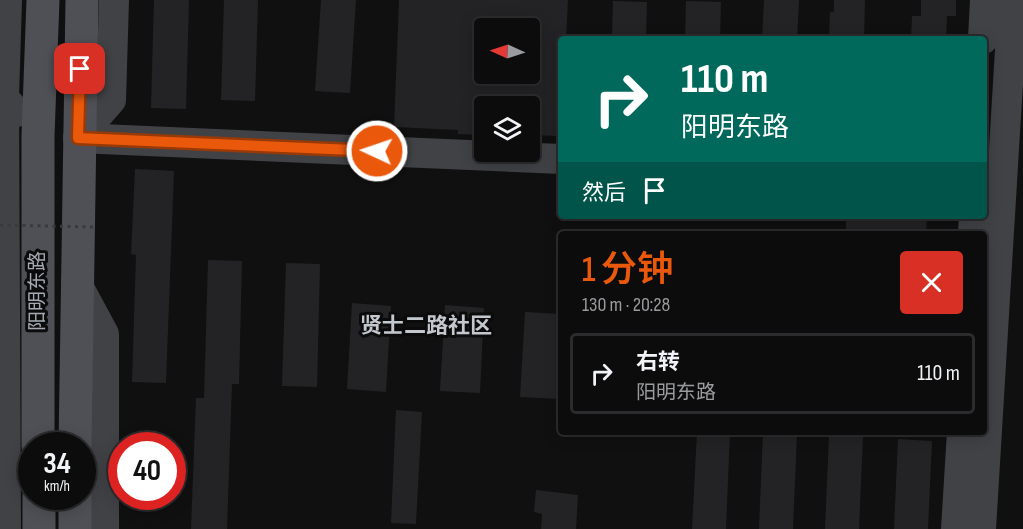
<!DOCTYPE html>
<html lang="zh">
<meta charset="utf-8">
<style>
body{margin:0;font-family:"Sofia Sans Condensed","Noto Sans SC",sans-serif;background:#1a1a1b;color:#f1f3f6;height:100vh;display:flex;flex-direction:column;font-size:22px;white-space:nowrap}
*{box-sizing:border-box;margin:0}
p{font-size:20px;color:#9a9b9d}
.icon{flex:none;width:33px;height:33px;fill:none;stroke:currentColor;stroke-width:2;stroke-linecap:round;stroke-linejoin:round}
.map{position:relative;flex:1;overflow:hidden}
.details{position:absolute;left:558px;top:231px;width:429px;height:204px;display:flex;flex-direction:column;background:#0c0c0d;border-radius:6px;box-shadow:0 3px 15px #0003,0 0 0 2px #2c2c2e}
.details>*{flex:none}
.top-card{position:absolute;left:558px;top:36px;width:429px;height:183px;border-radius:6px;box-shadow:0 3px 15px #0003,0 0 0 2px #2c2c2e;background:#00695c;color:#fff;overflow:hidden}
.needle{width:39px;rotate:273deg}
.fabs{position:absolute;left:474px;top:18px;display:grid;gap:12px}
.fabs a{display:grid;place-items:center;width:66px;height:66px;border-radius:6px;background:#0c0c0d;box-shadow:0 3px 15px #0003,0 0 0 2px #2c2c2e;font-size:30px}
.speed{position:absolute;left:18px;top:432px;display:flex;gap:12px;font-size:30px;font-weight:700;text-align:center}
.speed>*{display:grid;place-content:center;width:78px;height:78px;border-radius:50%;background:#0c0c0d;box-shadow:0 3px 15px #0003,0 0 0 2px #2c2c2e;line-height:1}
.speed small{font-size:15px;font-weight:400}
.speed .limit{border:9px solid #d22;background:#fff;color:#111}
.pin{position:absolute;display:grid;place-items:center;width:51px;height:51px;color:#fff;margin:-26px;border-radius:12px;box-shadow:0 3px 9px #0006}
.me{position:absolute;width:66px;margin:-33px;rotate:273deg;stroke-linejoin:round;filter:drop-shadow(0 0 4px #0008)}
.turn{display:flex;align-items:center;gap:21px;height:126px;padding:0 24px;font-size:27px}
.turn .icon{width:78px;height:78px;stroke-width:2.5}
.turn b{display:block;font-size:42px;line-height:51px}
.then{display:flex;align-items:center;height:57px;padding:0 24px;background:#0003;gap:12px;font-size:22px}
.round{display:grid;place-items:center;flex:none;width:63px;height:63px;border-radius:6px;background:#1a1a1b}
.summary{display:flex;align-items:center;justify-content:space-between;height:102px;padding:0 24px}
h1{font-size:36px;font-weight:600;line-height:45px;color:#ea580c}
ul{padding:0;list-style:none}
li{display:flex;align-items:center;gap:18px;height:81px;margin:0 12px 9px;padding:0 12px;border:3px solid #2c2c2e;border-radius:6px}
li div{flex:1}
li b{display:block;font-size:22px}
li em{font-style:normal}
.map>svg:first-child{display:block}
.building{fill:#232325;fill-rule:evenodd}
.lines{fill:none;stroke-linecap:round;stroke-linejoin:round}
.secondary{stroke:#404246;stroke-width:30}
.primary{stroke:#4e5055;stroke-width:33}
.path-bridge{stroke:#383a3d;stroke-width:3;stroke-dasharray:3 4.5;stroke-linecap:butt}
.route-casing{stroke:#983908;stroke-width:15}
.route{stroke:#ea580c;stroke-width:10}
.labels{text-anchor:middle;dominant-baseline:central;stroke-width:6;stroke-linejoin:round;paint-order:stroke}
.street-label{font-size:20px;fill:#a3a8b1;stroke:#0b0b0c}
.quarter-label{font-size:22px;font-weight:bold;fill:#c3c7ce;stroke:#0b0b0c}
</style>
<div class="map">
<svg width="1023" height="529" viewBox="0 0 1023 529">
<rect width="100%" height="100%" fill="#101011"/>
<!-- building -->
<g class="building">
<polygon points="154,0 189,0 186,109 151,108"/>
<polygon points="224,0 258,0 255,101 221,100"/>
<polygon points="321,0 356,0 350,93 315,91"/>
<path d="M399,0H568L566,39H561L557,136L530,135V106H484V135L458,134V130L394,127ZM484,28H530V74H484Z"/>
<polygon points="764,0 799,0 797,39 762,39"/>
<polygon points="834,0 865,0 864,39 829,39 830,12 834,12"/>
<polygon points="921,0 956,0 956,16 947,16 946,39 911,39 912,16 921,16"/>
<polygon points="613,1 647,2 646,39 612,39"/>
<polygon points="686,1 721,2 720,39 685,39"/>
<polygon points="135,169 174,171 166,383 132,382 136,255 131,254"/>
<polygon points="846,216 927,216 926,234 846,234"/>
<polygon points="208,260 242,261 239,384 232,384 227,529 191,529 196,398 204,398"/>
<polygon points="286,263 320,264 317,387 282,386"/>
<polygon points="352,303 391,306 386,392 347,389"/>
<polygon points="445,305 484,308 480,393 440,391"/>
<polygon points="525,312 561,314 559,399 520,397"/>
<polygon points="396,410 422,412 416,524 391,523"/>
<polygon points="697,432 730,432 726,529 692,529"/>
<polygon points="763,432 797,433 793,529 759,529"/>
<polygon points="829,435 863,436 859,529 825,529"/>
<polygon points="898,439 932,441 928,529 894,529"/>
<polygon points="536,490 578,495 576,529 541,529 542,514 534,512"/>
</g>
<g class="lines">
<!-- secondary -->
<g class="secondary">
<polyline points="7,0 4,98 16,112"/>
<polyline points="983,39 985,0"/>
<polyline points="4,98 6,529"/>
<polyline points="78,138 561,159"/>
<polyline points="78,138 111,100 114,0"/>
<polyline points="973,234 974,216"/>
<polyline points="76,282 104,334 104,529"/>
<polyline points="956,529 962,432"/>
<polyline points="981,529 1013,0"/>
</g>
<!-- primary -->
<g class="primary">
<polyline points="38,446 38,136 43,0"/>
<polyline points="75,446 82,0"/>
<polyline points="39,496 39,529"/>
<polyline points="75,529 75,496"/>
</g>
<!-- path-bridge -->
<polyline class="path-bridge" points="0,225 93,227"/>
</g>
<g class="lines">
<!-- route casing -->
<g class="route-casing">
<polyline id="route" points="80,69 78,138 377,151"/>
</g>
<!-- route -->
<use href="#route" class="route"/>
</g>
<g class="labels">
<!-- street labels -->
<g class="street-label">
<text transform="translate(38 291) rotate(-90)">阳明东路</text>
</g>
<!-- quarter labels -->
<g class="quarter-label">
<text x="426" y="326">贤士二路社区</text>
</g>
</g>
</svg>
<div class="fabs">
<a><svg class="needle" viewBox="-14 -14 28 28"><path d="M0-13l5 13h-10z" fill="#e53935"/><path d="M0 13l5-13h-10z" fill="#9a9b9d"/></svg></a>
<a><svg class="icon" aria-label="layers" viewBox="0 0 24 24"><path d="M12 4l9 5-9 5-9-5zM3 14l9 5 9-5"/></svg></a>
</div>
<div class="speed"><div>34<small>km/h</small></div><div class="limit">40</div></div>
<div class="pin" style="left:80px;top:69px;background:#d93025"><svg class="icon" aria-label="arrive" viewBox="0 0 24 24"><path d="M6 21V4h12l-3 4 3 4H6"/></svg></div>
<svg class="me" style="left:377px;top:151px" viewBox="-20 -20 40 40"><circle r="17" fill="#ea580c" stroke="#fff" stroke-width="3"/><path d="M0-11L8 9 0 5-8 9z" fill="#fff"/></svg>
<div class="top-card">
<div class="turn"><svg class="icon" aria-label="right" viewBox="0 0 24 24"><path d="M7 20v-9h11M14 6l5 5-5 5"/></svg><div><b>110 m</b>阳明东路</div></div>
<div class="then">然后<svg class="icon" aria-label="arrive" viewBox="0 0 24 24"><path d="M6 21V4h12l-3 4 3 4H6"/></svg></div>
</div>
<section class="details">
<div class="summary"><div><h1>1 分钟</h1><p>130 m · 20:28</p></div><a class="round" style="background:#d93025;color:#fff"><svg class="icon" aria-label="close" viewBox="0 0 24 24"><path d="M6 6l12 12M18 6L6 18"/></svg></a></div>
<ul>
<li><svg class="icon" aria-label="right" viewBox="0 0 24 24"><path d="M7 20v-9h11M14 6l5 5-5 5"/></svg><div><b>右转</b><p>阳明东路</p></div><em>110 m</em></li>
</ul>
</section>
</div>
